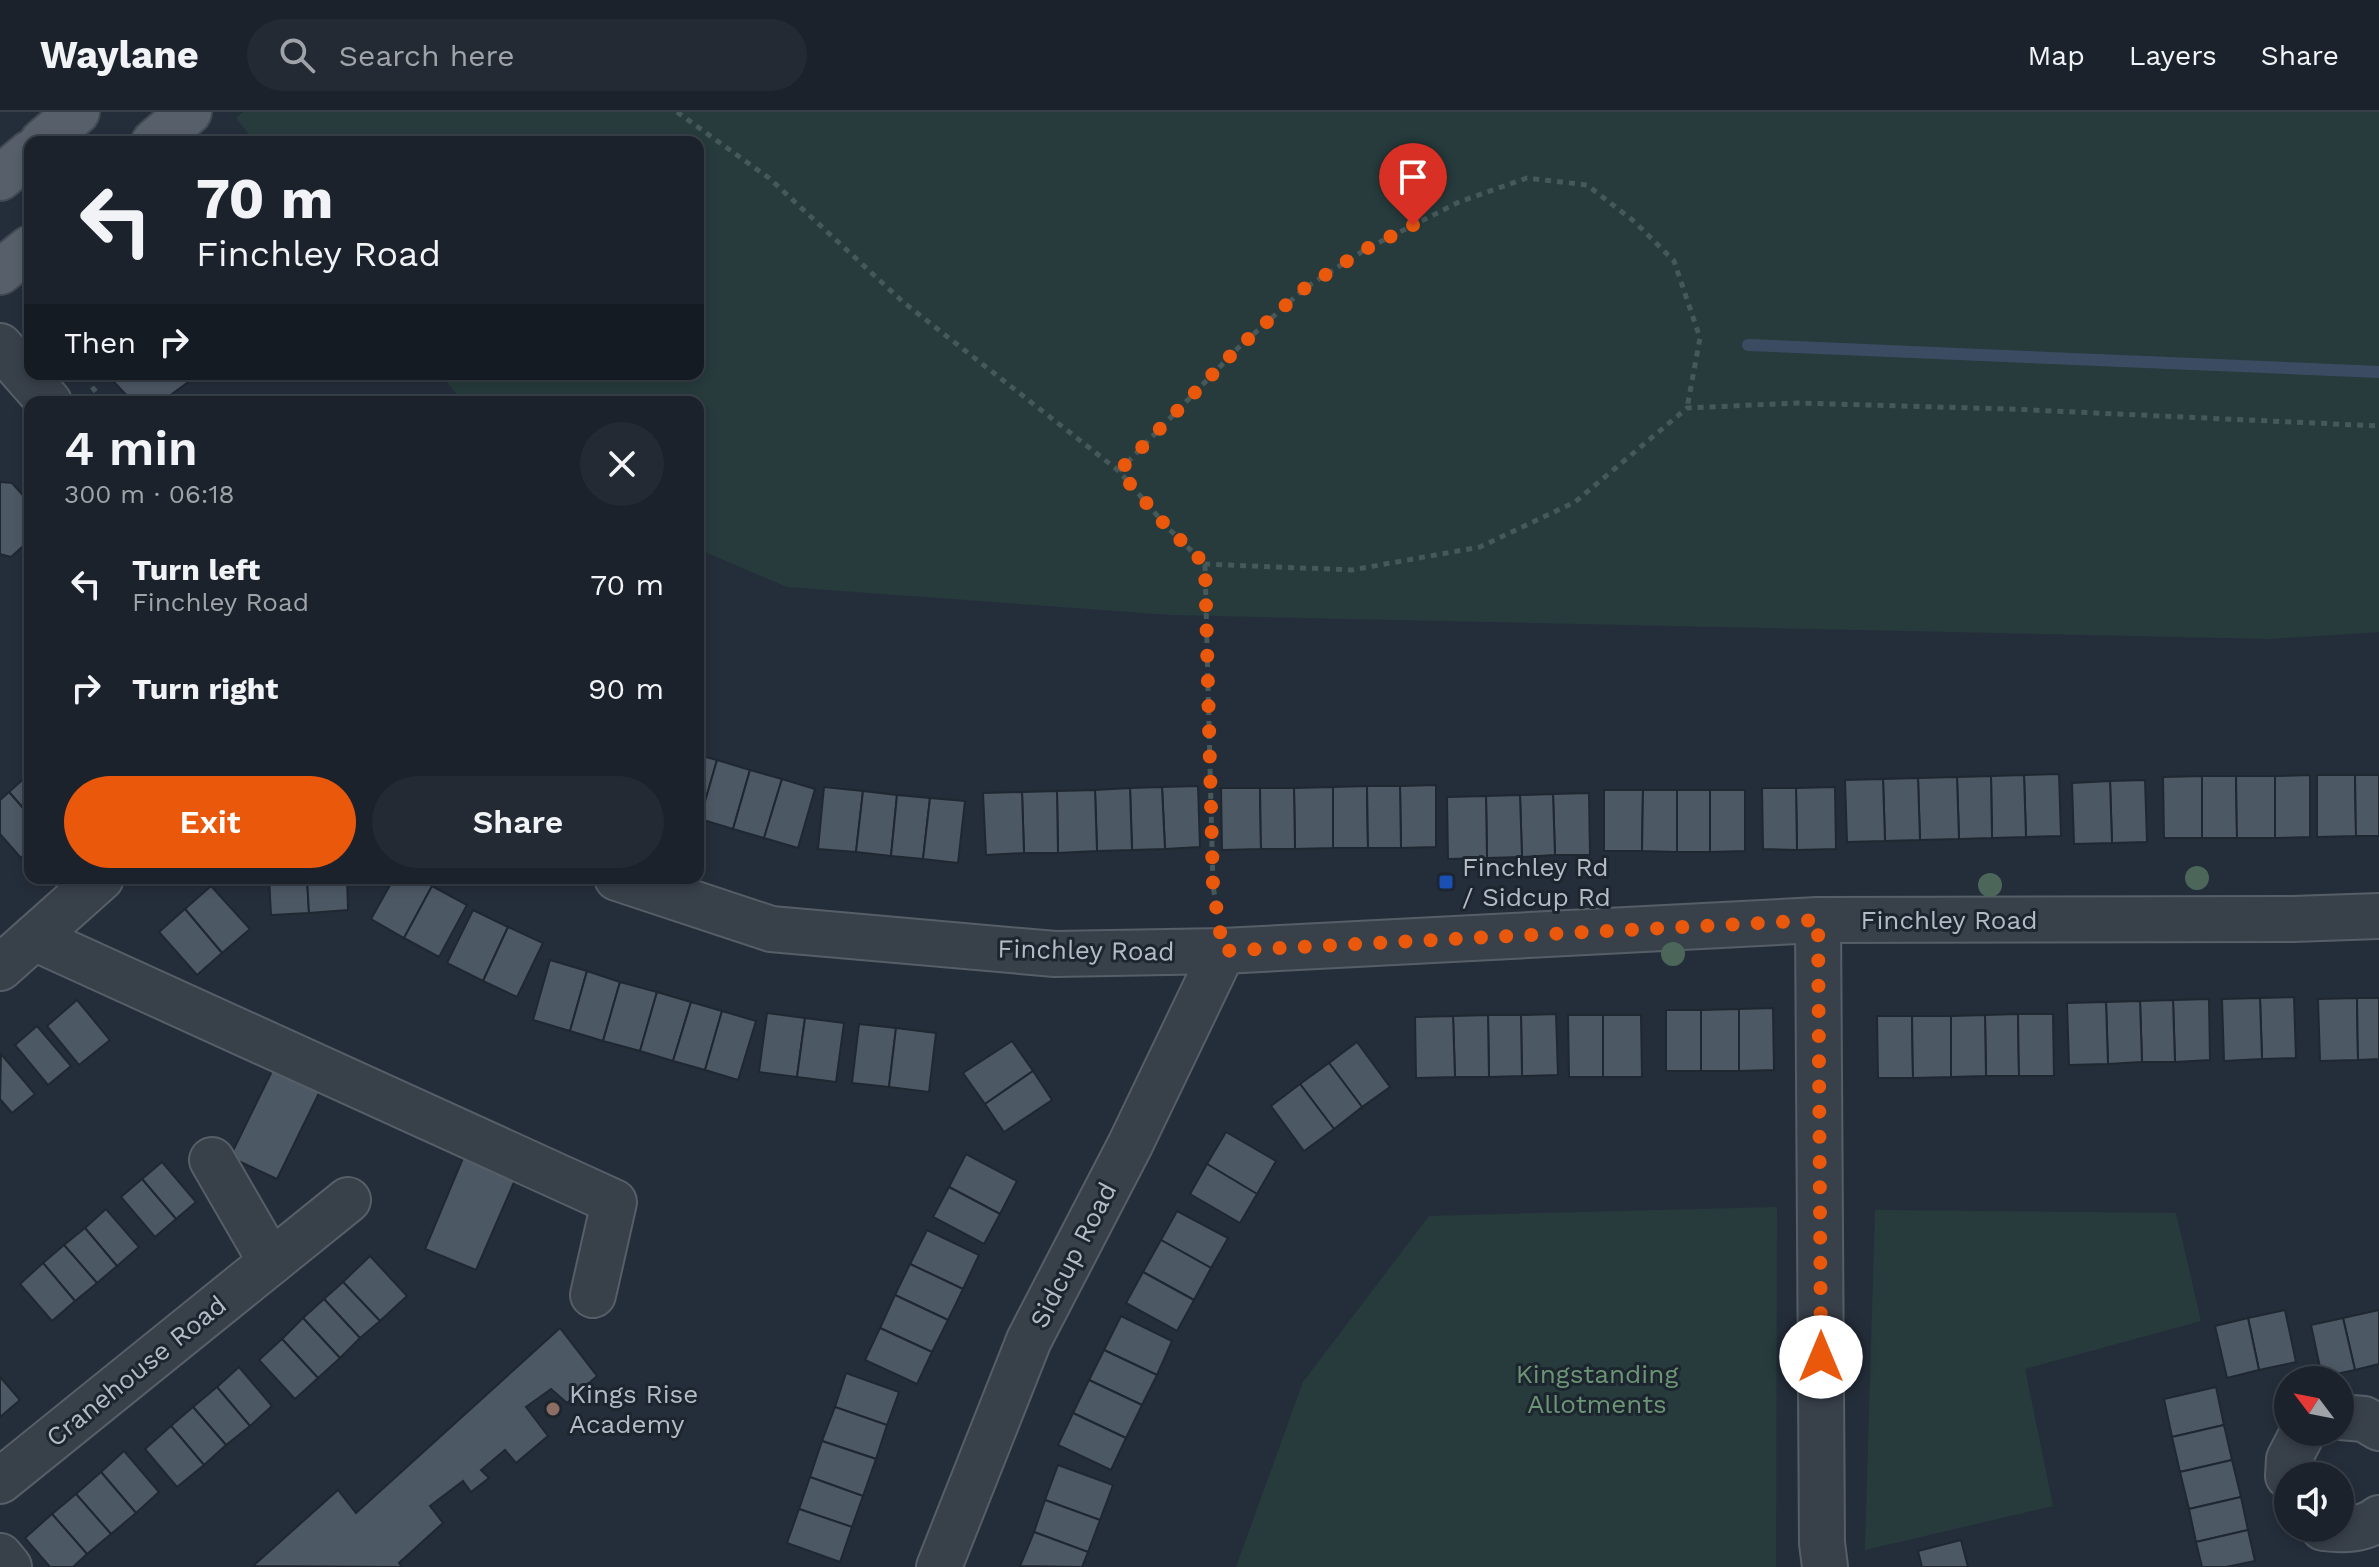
<!DOCTYPE html>
<meta charset="utf-8">
<style>
body{margin:0;font-family:"Work Sans",sans-serif;background:#242a34;color:#f1f3f6;height:100vh;display:flex;flex-direction:column;font-size:30px;white-space:nowrap}
*{box-sizing:border-box;margin:0}
p{font-size:26px;color:#a0a4a9}
.icon{flex:none;width:44px;height:44px;fill:none;stroke:currentColor;stroke-width:2;stroke-linecap:round;stroke-linejoin:round}
.map{position:relative;flex:1;overflow:hidden}
.panel{position:absolute;left:24px;top:284px;width:680px;height:488px;display:flex;flex-direction:column;background:#1b222c;border-radius:16px;box-shadow:0 4px 12px #0003,0 0 0 2px #393f48}
.panel>*{flex:none}
.top-card{position:absolute;left:24px;top:24px;width:680px;height:244px;border-radius:16px;box-shadow:0 4px 12px #0003,0 0 0 2px #393f48;background:#1b222c;color:#f1f3f6;overflow:hidden}
.needle{width:52px;rotate:302deg}
.buttons{position:absolute;left:2274px;top:1254px;display:grid;gap:16px}
.buttons a{display:grid;place-items:center;width:80px;height:80px;border-radius:50%;background:#1b222c;box-shadow:0 4px 12px #0003,0 0 0 2px #393f48;font-size:40px}
.pin{position:absolute;display:grid;place-items:center;width:68px;height:68px;color:#fff;margin:-82px -34px;border-radius:50% 50% 50% 0;rotate:-45deg;box-shadow:0 0 8px #0007}
.pin .icon{rotate:45deg}
.me{position:absolute;width:88px;margin:-44px;rotate:0deg;stroke-linejoin:round;filter:drop-shadow(0 0 6px #0008)}
.turn{display:flex;align-items:center;gap:28px;height:168px;padding:0 40px;font-size:36px}
.turn .icon{width:104px;height:104px;stroke-width:2.5}
.turn b{display:block;font-size:56px;line-height:68px}
.then{display:flex;align-items:center;height:76px;padding:0 40px;background:#0003;gap:16px;font-size:30px}
.round{display:grid;place-items:center;flex:none;width:84px;height:84px;border-radius:42px;background:#242a34}
.summary{display:flex;align-items:center;justify-content:space-between;height:136px;padding:0 40px}
h1{font-size:48px;font-weight:600;line-height:60px}
.primary-button{display:flex;gap:16px;margin-top:auto;padding:16px 40px}
.primary-button a{flex:1;height:92px;border-radius:48px;background:#ea580c;color:#fff;font-size:32px;font-weight:600;line-height:92px;text-align:center}
.primary-button a+a{background:#242a34;color:#f1f3f6}
ul{padding:0;list-style:none}
li{display:flex;align-items:center;gap:24px;height:104px;padding:0 40px}
li div{flex:1}
li b{display:block;font-size:30px}
li em{font-style:normal}
header{display:flex;align-items:center;gap:48px;box-sizing:border-box;height:112px;padding:0 40px;background:#1b222c;border-bottom:2px solid #393f48}
header strong{font-size:38px}
nav{display:flex;gap:44px;margin-inline-start:auto;font-size:28px}
.search{width:560px;height:72px;background:#242a34;display:flex;align-items:center;gap:20px;box-sizing:border-box;padding:0 28px;border-radius:44px;color:#a0a4a9;font-size:30px}
.map>svg:first-child{display:block}
.green{fill:#273b3c}
.lines{fill:none;stroke-linecap:round;stroke-linejoin:round}
.stream{stroke:#3b4c62;stroke-width:12}
.building{fill:#4d5865;stroke:#1f2731;stroke-width:2}
.minor-casing{stroke:#565e68;stroke-width:48}
.major-casing{stroke:#414953;stroke-width:48}
.path{stroke:#46585a;stroke-width:5;stroke-dasharray:6 6;stroke-linecap:butt}
.minor{stroke:#38404a;stroke-width:44}
.major{stroke:#565f6a;stroke-width:44}
.tree{fill:#4c675a}
.route{stroke:#ea580c;stroke-width:14;stroke-dasharray:0 25.2}
.transit-dot{fill:#1a4fb4;stroke:#1d252f;stroke-width:3}
.education-dot{fill:#8d6e63;stroke:#1d252f;stroke-width:3}
.labels{text-anchor:middle;dominant-baseline:central;stroke-width:6;stroke-linejoin:round;paint-order:stroke}
.poi-label{font-size:26px;fill:#b3bbc6;stroke:#1d252f;text-anchor:start}
.street-label{font-size:26px;fill:#b3bbc6;stroke:#1d252f}
.park-label{font-size:26px;fill:#6c9575;stroke:#1d252f}
</style>
<header>
<strong>Waylane</strong>
<div class="search"><svg class="icon" aria-label="search" viewBox="0 0 24 24"><circle cx="10" cy="10" r="6"/><path d="M15 15l6 6"/></svg>Search here</div>
<nav><a>Map</a><a>Layers</a><a>Share</a></nav>
</header>
<div class="map">
<svg width="2379" height="1455" viewBox="0 0 2379 1455">
<rect width="100%" height="100%" fill="#242e3a"/>
<!-- green -->
<g class="green">
<polygon points="243,0 2379,0 2379,520 2270,527 1172,503 787,475 698,437 698,290 463,290 440,262 698,262 698,30 255,30 236,6"/>
<polygon points="1777,1095 1776,1455 1236,1455 1303,1270 1429,1104"/>
<polygon points="1875,1098 2176,1101 2201,1209 2025,1257 2053,1394 1865,1438"/>
</g>
<g class="lines">
<!-- stream -->
<polyline class="stream" points="1748,233 2379,260"/>
</g>
<!-- building -->
<g class="building">
<polygon points="113,262 187,262 191,268 161,290 133,290 112,268"/>
<polygon points="0,370 12,371 30,391 30,428 11,445 0,442"/>
<polygon points="698,643 717,648 700,707 698,707"/>
<polygon points="717,648 750,658 733,717 700,707"/>
<polygon points="750,658 782,667 764,726 733,717"/>
<polygon points="30,661 30,704 9,680"/>
<polygon points="2059,662 2061,724 2026,725 2024,663"/>
<polygon points="2024,663 2026,725 1992,726 1991,664"/>
<polygon points="2310,663 2310,725 2275,726 2275,664"/>
<polygon points="2317,663 2355,663 2356,724 2317,725"/>
<polygon points="2355,663 2379,663 2379,724 2356,724"/>
<polygon points="1991,664 1992,726 1959,727 1957,665"/>
<polygon points="2202,664 2202,726 2164,726 2163,665"/>
<polygon points="2202,664 2236,664 2237,726 2202,726"/>
<polygon points="2236,664 2275,664 2275,726 2237,726"/>
<polygon points="1957,665 1959,727 1920,728 1918,666"/>
<polygon points="1918,666 1920,728 1885,729 1883,667"/>
<polygon points="782,667 815,677 798,736 764,726"/>
<polygon points="1883,667 1885,729 1847,730 1845,668"/>
<polygon points="2145,668 2147,730 2112,731 2110,669"/>
<polygon points="2110,669 2112,731 2074,732 2072,671"/>
<polygon points="1436,673 1436,735 1401,736 1400,674"/>
<polygon points="1198,674 1200,735 1165,737 1162,675"/>
<polygon points="1367,674 1368,736 1333,736 1333,675"/>
<polygon points="1367,674 1400,674 1401,736 1368,736"/>
<polygon points="824,675 863,679 856,740 818,737"/>
<polygon points="1162,675 1165,737 1132,738 1130,676"/>
<polygon points="1333,675 1333,736 1295,737 1294,676"/>
<polygon points="1835,675 1836,737 1797,738 1796,676"/>
<polygon points="1130,676 1132,738 1097,739 1095,678"/>
<polygon points="1221,676 1260,676 1261,737 1222,738"/>
<polygon points="1260,676 1294,676 1295,737 1261,737"/>
<polygon points="1762,676 1796,676 1797,738 1763,737"/>
<polygon points="1095,678 1097,739 1058,741 1057,679"/>
<polygon points="1604,678 1643,678 1642,739 1604,739"/>
<polygon points="1643,678 1677,678 1677,740 1642,739"/>
<rect x="1677" y="678" width="33" height="62"/>
<polygon points="1710,678 1745,678 1745,739 1710,740"/>
<polygon points="863,679 897,683 891,744 856,740"/>
<polygon points="1057,679 1058,741 1024,741 1022,680"/>
<polygon points="9,680 30,704 30,738 21,746 0,722 0,688"/>
<polygon points="1022,680 1024,741 986,743 983,681"/>
<polygon points="1589,681 1590,743 1555,743 1553,682"/>
<polygon points="1553,682 1555,743 1522,745 1520,683"/>
<polygon points="897,683 930,686 923,747 891,744"/>
<polygon points="1520,683 1522,745 1487,746 1486,684"/>
<polygon points="1486,684 1487,746 1448,747 1447,685"/>
<polygon points="930,686 965,689 958,751 923,747"/>
<polygon points="269,766 307,766 309,801 271,803"/>
<polygon points="307,766 347,766 348,798 309,801"/>
<polygon points="394,766 418,766 432,774 404,826 371,807"/>
<polygon points="211,774 250,817 222,841 185,797"/>
<polygon points="432,774 467,793 439,845 404,826"/>
<polygon points="185,797 222,841 197,863 159,820"/>
<polygon points="473,798 508,815 483,869 447,851"/>
<polygon points="508,815 543,831 517,885 483,869"/>
<polygon points="550,848 587,859 570,919 533,908"/>
<polygon points="587,859 620,870 603,929 570,919"/>
<polygon points="620,870 657,880 640,939 603,929"/>
<polygon points="657,880 691,890 673,949 640,939"/>
<polygon points="2294,885 2296,946 2262,947 2260,886"/>
<polygon points="2260,886 2262,947 2224,949 2222,887"/>
<polygon points="2357,886 2358,948 2320,949 2318,887"/>
<polygon points="2357,886 2379,886 2379,947 2358,948"/>
<polygon points="2209,887 2210,948 2175,950 2173,888"/>
<polygon points="77,888 110,928 79,953 47,914"/>
<polygon points="2173,888 2175,950 2142,950 2140,889"/>
<polygon points="2140,889 2142,950 2108,952 2106,890"/>
<polygon points="691,890 722,899 705,958 673,949"/>
<polygon points="2106,890 2108,952 2069,953 2067,891"/>
<polygon points="1773,896 1774,958 1739,959 1739,897"/>
<polygon points="1739,897 1739,959 1701,959 1701,898"/>
<rect x="1666" y="898" width="35" height="61"/>
<polygon points="722,899 756,909 738,968 705,958"/>
<polygon points="767,901 805,906 797,965 759,960"/>
<polygon points="1556,902 1558,963 1522,964 1521,903"/>
<polygon points="2018,902 2019,964 1986,964 1985,903"/>
<polygon points="2018,902 2053,902 2054,964 2019,964"/>
<polygon points="1488,903 1521,903 1522,964 1489,965"/>
<polygon points="1488,903 1489,965 1455,965 1453,904"/>
<polygon points="1568,903 1603,903 1603,965 1569,965"/>
<polygon points="1603,903 1641,903 1642,965 1603,965"/>
<polygon points="1985,903 1986,964 1951,965 1951,904"/>
<polygon points="1453,904 1455,965 1416,966 1415,905"/>
<polygon points="1877,904 1912,904 1913,966 1878,966"/>
<polygon points="1912,904 1951,904 1951,965 1913,966"/>
<polygon points="805,906 844,911 836,970 797,965"/>
<polygon points="859,912 896,916 889,975 852,971"/>
<polygon points="37,914 71,954 48,973 15,933"/>
<polygon points="896,916 936,921 929,980 889,975"/>
<polygon points="1012,929 1033,959 985,992 963,961"/>
<polygon points="1357,930 1390,975 1362,995 1329,951"/>
<polygon points="1,942 35,982 12,1001 0,987"/>
<polygon points="1329,951 1362,995 1334,1017 1300,972"/>
<polygon points="274,955 321,977 277,1067 230,1045"/>
<polygon points="1033,959 1052,988 1004,1020 985,992"/>
<polygon points="1300,972 1334,1017 1304,1039 1271,994"/>
<polygon points="1226,1020 1276,1049 1257,1082 1207,1052"/>
<polygon points="966,1042 1017,1069 1000,1102 949,1075"/>
<polygon points="463,1046 515,1068 476,1158 425,1137"/>
<polygon points="162,1050 196,1090 176,1107 142,1067"/>
<polygon points="1207,1052 1257,1082 1240,1111 1190,1082"/>
<polygon points="142,1067 176,1107 155,1125 121,1085"/>
<polygon points="949,1075 1000,1102 984,1132 933,1105"/>
<polygon points="106,1097 139,1135 117,1154 85,1116"/>
<polygon points="1177,1099 1228,1126 1211,1156 1161,1128"/>
<polygon points="85,1116 117,1154 97,1171 64,1133"/>
<polygon points="927,1118 979,1143 963,1177 910,1152"/>
<polygon points="1161,1128 1211,1156 1194,1188 1143,1160"/>
<polygon points="64,1133 97,1171 75,1189 43,1151"/>
<polygon points="370,1144 407,1184 380,1209 343,1170"/>
<polygon points="43,1151 75,1189 52,1209 20,1172"/>
<polygon points="910,1152 963,1177 948,1208 895,1183"/>
<polygon points="1143,1160 1194,1188 1177,1219 1126,1191"/>
<polygon points="343,1170 380,1209 360,1226 324,1187"/>
<polygon points="895,1183 948,1208 932,1240 880,1216"/>
<polygon points="324,1187 360,1226 340,1246 303,1206"/>
<polygon points="2285,1198 2296,1250 2259,1258 2248,1206"/>
<polygon points="2379,1198 2379,1252 2355,1258 2343,1206"/>
<polygon points="1121,1204 1172,1229 1157,1263 1104,1238"/>
<polygon points="303,1206 340,1246 318,1266 282,1227"/>
<polygon points="2248,1206 2259,1258 2227,1266 2215,1214"/>
<polygon points="2343,1206 2355,1258 2322,1265 2311,1213"/>
<polygon points="560,1216 597,1264 567,1291 551,1277 526,1295 548,1324 516,1351 505,1338 481,1358 489,1366 471,1380 463,1369 430,1394 443,1411 399,1451 402,1455 253,1454 338,1378 356,1401"/>
<polygon points="880,1216 932,1240 917,1272 865,1248"/>
<polygon points="282,1227 318,1266 295,1287 259,1248"/>
<polygon points="1104,1238 1157,1263 1142,1293 1089,1268"/>
<polygon points="239,1255 272,1294 250,1314 217,1275"/>
<polygon points="846,1261 899,1280 887,1313 835,1295"/>
<polygon points="0,1265 20,1288 0,1305"/>
<polygon points="1089,1268 1142,1293 1126,1326 1073,1301"/>
<polygon points="217,1275 250,1314 226,1333 193,1295"/>
<polygon points="2216,1275 2224,1313 2172,1325 2164,1287"/>
<polygon points="193,1295 226,1333 204,1353 171,1314"/>
<polygon points="835,1295 887,1313 876,1347 822,1329"/>
<polygon points="1073,1301 1126,1326 1111,1358 1058,1333"/>
<polygon points="2224,1313 2232,1348 2180,1360 2172,1325"/>
<polygon points="171,1314 204,1353 177,1375 145,1337"/>
<polygon points="822,1329 876,1347 863,1384 810,1365"/>
<polygon points="124,1339 159,1380 136,1401 101,1360"/>
<polygon points="2232,1348 2241,1385 2189,1397 2180,1360"/>
<polygon points="1058,1353 1113,1373 1100,1408 1045,1388"/>
<polygon points="101,1360 136,1401 111,1422 76,1382"/>
<polygon points="810,1365 863,1384 852,1415 799,1397"/>
<polygon points="76,1382 111,1422 87,1442 52,1402"/>
<polygon points="2241,1385 2248,1418 2196,1430 2189,1397"/>
<polygon points="1045,1388 1100,1408 1088,1440 1034,1420"/>
<polygon points="799,1397 852,1415 840,1450 787,1431"/>
<polygon points="52,1402 87,1442 73,1455 50,1455 25,1426"/>
<polygon points="2248,1418 2255,1449 2226,1455 2202,1455 2196,1430"/>
<polygon points="1034,1420 1088,1440 1082,1455 1020,1454"/>
<polygon points="1961,1428 1968,1455 1922,1455 1918,1439"/>
</g>
<g class="lines">
<!-- minor casing -->
<g class="minor-casing">
<g id="minor">
<polyline points="0,234 49,290"/>
<polyline points="617,766 771,817 1055,842 1223,839 1818,808 2293,807 2379,804"/>
<polyline points="1818,808 1822,1431 1825,1455"/>
<polyline points="34,826 614,1090 593,1183"/>
<polyline points="0,856 101,766"/>
<polyline points="212,1048 271,1150"/>
<polyline points="2340,1305 2364,1307 2379,1316"/>
<polyline points="2288,1364 2289,1347 2303,1320"/>
<polyline points="0,1369 348,1088"/>
<path d="M2323,1416C2342,1418 2363,1419 2379,1406"/>
<polyline points="0,1444 9,1455"/>
<polyline points="939,1455 1029,1228 1130,1033 1223,839"/>
</g>
</g>
<!-- major casing -->
<g class="major-casing">
<g id="major">
<polyline points="42,30 77,0"/>
<polyline points="154,30 189,0"/>
<polyline points="0,66 30,41"/>
<polyline points="0,160 30,136"/>
</g>
</g>
<!-- path -->
<g class="path">
<polyline points="677,0 769,66 903,190 1119,359 1167,415 1205,452 1352,458 1480,435 1575,390 1687,296 1797,291 2009,297 2379,314"/>
<polyline points="92,275 104,290"/>
<polyline points="1119,359 1238,236 1305,176 1366,137 1459,90 1527,66 1587,73 1635,110 1674,149 1700,226 1687,296"/>
<polyline points="1205,453 1213,774 1217,798"/>
</g>
<!-- minor -->
<use href="#minor" class="minor"/>
<!-- major -->
<use href="#major" class="major"/>
</g>
<!-- trees -->
<g class="tree">
<circle cx="2197" cy="766" r="12"/>
<circle cx="1990" cy="773" r="12"/>
<circle cx="1673" cy="842" r="12"/>
</g>
<g class="lines">
<!-- route -->
<polyline class="route" points="1413,113 1366,137 1305,176 1238,236 1119,359 1167,415 1205,452 1213,774 1223,839 1818,808 1821,1245"/>
</g>
<!-- markers -->
<rect class="transit-dot" x="1438" y="762" width="16" height="16" rx="4"/>
<circle class="education-dot" cx="553" cy="1297" r="8"/>
<g class="labels">
<!-- poi labels -->
<g class="poi-label">
<text x="1462" y="755">Finchley Rd<tspan x="1462" dy="30">/ Sidcup Rd</tspan></text>
<text x="569" y="1282">Kings Rise<tspan x="569" dy="30">Academy</tspan></text>
</g>
<!-- street labels -->
<g class="street-label">
<text x="1949" y="808">Finchley Road</text>
<text transform="translate(1086 838) rotate(1)">Finchley Road</text>
<text transform="translate(1073 1143) rotate(-63)">Sidcup Road</text>
<text transform="translate(136 1259) rotate(-39)">Cranehouse Road</text>
</g>
<!-- park labels -->
<g class="park-label">
<text x="1597" y="1262">Kingstanding<tspan x="1597" dy="30">Allotments</tspan></text>
</g>
</g>
</svg>
<div class="buttons">
<a><svg class="needle" viewBox="-14 -14 28 28"><path d="M0-13l5 13h-10z" fill="#e53935"/><path d="M0 13l5-13h-10z" fill="#a0a4a9"/></svg></a>
<a><svg class="icon" aria-label="sound" viewBox="0 0 24 24"><path d="M4 9h4l5-4v14l-5-4H4zM17 9q2 3 0 6"/></svg></a>
</div>
<div class="pin" style="left:1413px;top:113px;background:#d93025"><svg class="icon" aria-label="arrive" viewBox="0 0 24 24"><path d="M6 21V4h12l-3 4 3 4H6"/></svg></div>
<svg class="me" style="left:1821px;top:1245px" viewBox="-20 -20 40 40"><circle r="19" fill="#fff"/><path d="M0-13L10 11 0 6-10 11z" fill="#ea580c"/></svg>
<div class="top-card">
<div class="turn"><svg class="icon" aria-label="left" viewBox="0 0 24 24"><path d="M17 20v-9H6M10 6l-5 5 5 5"/></svg><div><b>70 m</b>Finchley Road</div></div>
<div class="then">Then<svg class="icon" aria-label="right" viewBox="0 0 24 24"><path d="M7 20v-9h11M14 6l5 5-5 5"/></svg></div>
</div>
<section class="panel">
<div class="summary"><div><h1>4 min</h1><p>300 m · 06:18</p></div><a class="round"><svg class="icon" aria-label="close" viewBox="0 0 24 24"><path d="M6 6l12 12M18 6L6 18"/></svg></a></div>
<ul>
<li><svg class="icon" aria-label="left" viewBox="0 0 24 24"><path d="M17 20v-9H6M10 6l-5 5 5 5"/></svg><div><b>Turn left</b><p>Finchley Road</p></div><em>70 m</em></li>
<li><svg class="icon" aria-label="right" viewBox="0 0 24 24"><path d="M7 20v-9h11M14 6l5 5-5 5"/></svg><div><b>Turn right</b></div><em>90 m</em></li>
</ul>
<div class="primary-button"><a>Exit</a><a>Share</a></div>
</section>
</div>
